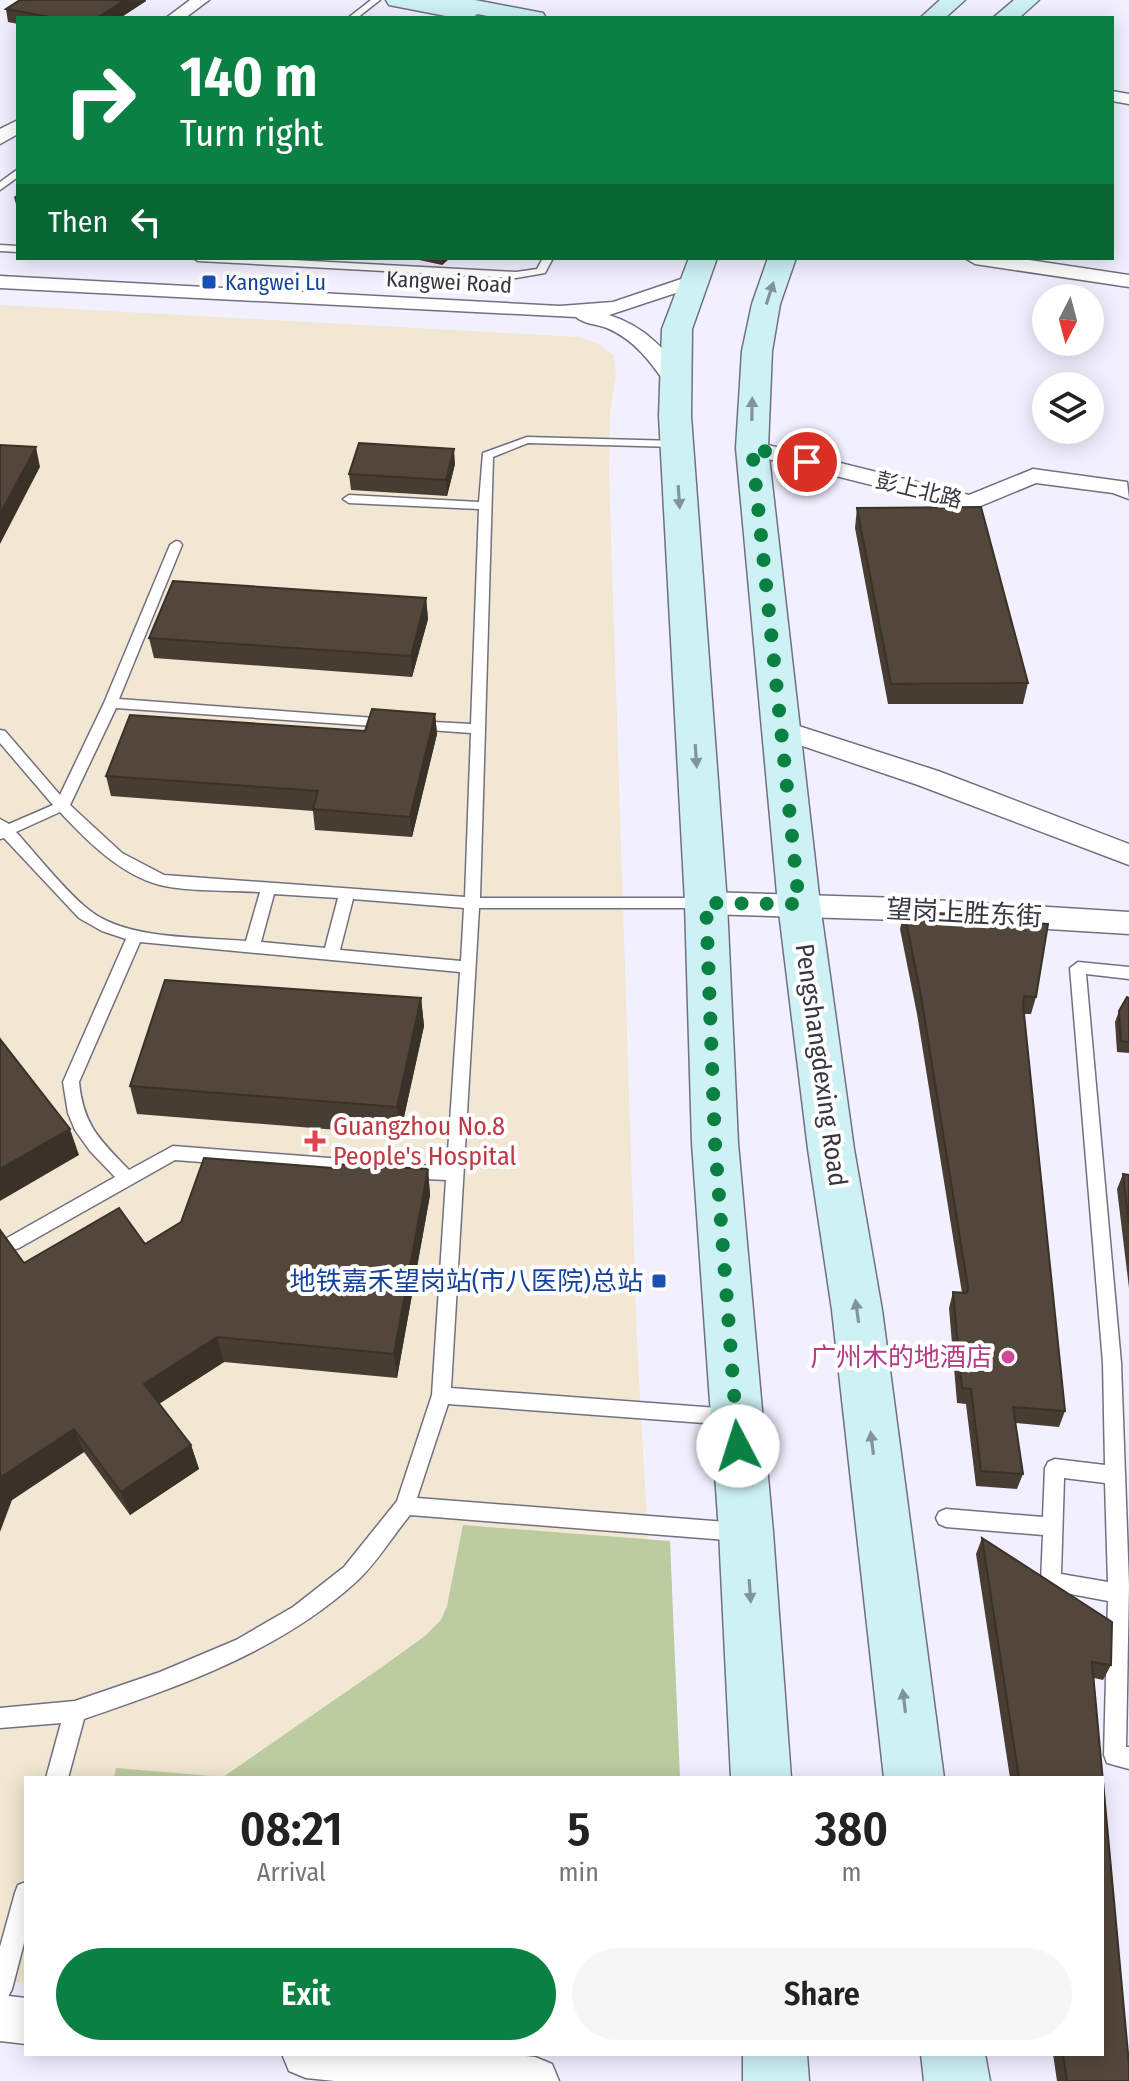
<!DOCTYPE html>
<meta charset="utf-8">
<style>
body{margin:0;font-family:"Fira Sans Condensed","Noto Sans SC",sans-serif;background:#f6f6f6;color:#222;height:100vh;display:flex;flex-direction:column;font-size:30px;white-space:nowrap}
*{box-sizing:border-box;margin:0}
p{font-size:26px;color:#767676}
.icon{flex:none;width:44px;height:44px;fill:none;stroke:currentColor;stroke-width:2;stroke-linecap:round;stroke-linejoin:round}
.map{position:relative;flex:1;overflow:hidden}
.details{position:absolute;left:24px;top:1776px;width:1080px;height:280px;display:flex;flex-direction:column;background:#fff;border-radius:0px;box-shadow:0 4px 20px #0003}
.details>*{flex:none}
.top-card{position:absolute;left:16px;top:16px;width:1098px;height:244px;border-radius:0px;box-shadow:0 4px 20px #0003;background:#0b8043;color:#fff;overflow:hidden}
.needle{width:52px;rotate:186deg}
.controls{position:absolute;left:1032px;top:284px;display:grid;gap:16px}
.controls a{display:grid;place-items:center;width:72px;height:72px;border-radius:50%;background:#fff;box-shadow:0 4px 20px #0003;font-size:40px}
.pin{position:absolute;display:grid;place-items:center;width:68px;height:68px;color:#fff;margin:-34px;border:4px solid #fff;border-radius:50%;box-shadow:0 2px 8px #0007}
.me{position:absolute;width:88px;margin:-44px;rotate:355deg;stroke-linejoin:round;filter:drop-shadow(0 0 6px #0008)}
.turn{display:flex;align-items:center;gap:28px;height:168px;padding:0 32px;font-size:36px}
.turn .icon{width:104px;height:104px;stroke-width:2.5}
.turn b{display:block;font-size:56px;line-height:68px}
.then{display:flex;align-items:center;height:76px;padding:0 32px;background:#0003;gap:16px;font-size:30px}
.eta{display:flex;justify-content:space-evenly;align-items:center;height:136px;text-align:center}
.eta b{font-size:48px;font-weight:600;line-height:56px}
.action{display:flex;gap:16px;margin-top:auto;padding:16px 32px}
.action a{flex:1;height:92px;border-radius:48px;background:#0b8043;color:#fff;font-size:32px;font-weight:600;line-height:92px;text-align:center}
.action a+a{background:#f6f6f6;color:#222}
.map>svg:first-child{display:block}
.medical{fill:#f1e7d2}
.green{fill:#bdcba0}
.lines{fill:none;stroke-linecap:round;stroke-linejoin:round}
.lane-casing{stroke:#727080;stroke-width:3}
.street-casing{stroke:#727080;stroke-width:3}
.secondary-casing{stroke:#727080;stroke-width:3}
.lane{fill:#fff;fill-rule:evenodd}
.street{fill:#fff;fill-rule:evenodd}
.secondary{fill:#cdf1f4;fill-rule:evenodd}
.wall{fill:#473d33}
.shaded-wall{fill:#3a3229}
.building{fill:#53473b;stroke:#3a3229;stroke-width:2}
.oneway{fill:#82949a}
.route{stroke:#0b8043;stroke-width:14;stroke-dasharray:0 25.2}
.transit-dot{fill:#1a4fb4;stroke:#fff;stroke-width:3}
.health-dot{fill:#e0444e;stroke:#fff;stroke-width:3}
.hotel-dot{fill:#d1479c;stroke:#fff;stroke-width:3}
.labels{text-anchor:middle;dominant-baseline:central;stroke-width:8;stroke-linejoin:round;paint-order:stroke}
.far-transit-label{font-size:22px;fill:#164399;stroke:#fff;text-anchor:start}
.far-street-label{font-size:22px;fill:#38373f;stroke:#fff}
.street-label{font-size:26px;fill:#38373f;stroke:#fff}
.health-label{font-size:26px;fill:#be3a42;stroke:#fff;text-anchor:start}
.transit-label{font-size:26px;fill:#164399;stroke:#fff;text-anchor:end}
.hotel-label{font-size:26px;fill:#b23c85;stroke:#fff;text-anchor:end}
</style>
<div class="map">
<svg width="1129" height="2081" viewBox="0 0 1129 2081">
<rect width="100%" height="100%" fill="#f2f0ff"/>
<!-- medical -->
<polygon class="medical" points="0,305 579,337 601,345 614,356 616,375 610,412 609,474 637,1342 649,1559 656,1778 26,1778 26,1983 0,1980"/>
<!-- green -->
<polygon class="green" points="463,1525 670,1541 680,1778 114,1778 116,1768 223,1777 382,1667 425,1636 441,1620 447,1606"/>
<g class="lines">
<!-- lane casing -->
<g class="lane-casing">
<g id="lane">
<polygon points="371,0 380,0 357,18 348,18"/>
<polygon points="18,169 18,177 0,190 0,182"/>
<polygon points="0,245 18,246 18,252 0,251"/>
<polygon points="193,258 255,258 516,272 537,269 543,258 553,258 545,273 516,278 198,261"/>
<path d="M527,437L676,441L682,444L676,447L528,443L493,457L480,898H706L713,903L706,908H479L451,1388L731,1409L738,1411L740,1417L738,1423L731,1425L448,1404L417,1498L739,1523L746,1526L749,1532L746,1538L739,1541L410,1515C392,1537 376,1564 356,1582C279,1652 180,1686 84,1719L68,1778H46L61,1723L0,1728V1708L75,1701L160,1672L236,1640L293,1607L344,1567L397,1501L432,1395L446,1180L406,1178L400,1176L398,1171L400,1166L406,1164L447,1167L460,972L140,942L79,1082C83,1125 100,1140 129,1170L173,1146L355,1160L361,1162L363,1167L361,1172L355,1174L175,1160L19,1248L13,1250L7,1248L4,1243L7,1238L115,1177L90,1151L75,1130L68,1113L63,1082L126,939L102,931L79,918L4,838L0,839V819L9,824L53,805L0,743V730L5,731L60,795L104,703L170,545L176,541L180,542L182,545L119,699L388,719L395,723L388,727L116,708L70,805L122,853L164,875L465,897L471,733L415,729L408,725L415,721L471,724L479,509L349,503L343,499L349,495L479,502L483,453ZM60,812C87,841 121,875 160,885C190,892 229,890 260,892L246,941C200,937 126,940 89,910C64,890 38,856 16,832ZM274,894L338,898L325,948L261,942ZM353,899L464,908L461,961L340,950Z"/>
<path d="M1078,962L1129,967V979L1086,974L1121,1363L1129,1585L1126,1747H1129V1769L1107,1763L1104,1755L1108,1601L1044,1589L1041,1582L1043,1535L946,1527L939,1524L936,1518L939,1512L946,1509L1043,1517L1045,1468L1048,1462L1055,1459L1105,1465L1103,1363L1070,968ZM1064,1478L1105,1483L1108,1582L1061,1574Z"/>
<polygon points="26,1882 26,1935 12,1989 8,1997 0,2001 0,1947 15,1893 18,1885"/>
</g>
</g>
<!-- street casing -->
<g class="street-casing">
<g id="street">
<polygon points="190,0 209,0 185,18 166,18"/>
<polygon points="1112,91 1129,94 1129,104 1112,101"/>
<polygon points="18,120 18,134 0,144 0,129"/>
<polygon points="965,258 1016,258 1129,275 1129,287 975,264"/>
<path d="M693,275L700,277L703,281L700,285L609,315C646,327 667,350 687,382L676,389L668,387C651,362 635,340 607,328C596,324 584,324 576,317L0,288V276L560,306L613,302Z"/>
<polygon points="752,441 969,495 1033,469 1127,482 1129,499 1113,493 1036,483 971,510 744,453 740,448 744,443"/>
<polygon points="780,720 938,771 1129,844 1129,865 918,785 770,735 766,729 770,723"/>
<polygon points="706,892 900,898 1129,912 1129,934 900,920 706,914 695,910 691,903 695,896"/>
<polygon points="0,1995 26,1998 26,2044 0,2041"/>
<polygon points="282,2054 508,2054 535,2057 552,2064 559,2081 335,2081 306,2078 289,2071"/>
</g>
</g>
<!-- secondary casing -->
<g class="secondary-casing">
<g id="secondary">
<polygon points="386,0 475,0 543,13 546,18 498,18 477,14 473,18 456,18 389,5"/>
<polygon points="940,0 965,0 945,18 920,18"/>
<polygon points="1014,0 1039,0 1019,18 993,18"/>
<polygon points="689,258 717,258 692,329 691,416 727,903 738,1143 773,1532 791,1778 731,1778 719,1532 692,1143 685,903 659,416 662,329"/>
<polygon points="768,258 796,258 780,304 772,351 768,448 820,904 854,1149 882,1310 944,1778 884,1778 832,1310 808,1149 778,904 736,448 742,351 752,304"/>
<polygon points="743,2054 807,2054 809,2081 743,2081"/>
<polygon points="921,2054 985,2054 990,2081 924,2081"/>
</g>
</g>
<!-- lane -->
<use href="#lane" class="lane"/>
<!-- street -->
<use href="#street" class="street"/>
<!-- secondary -->
<use href="#secondary" class="secondary"/>
</g>
<!-- wall -->
<g class="wall">
<polygon points="20,0 146,0 146,1 120,18 18,18 18,24 8,22 6,9"/>
<polygon points="18,194 18,211 14,197"/>
<polygon points="410,258 450,258 442,265"/>
<polygon points="455,464 447,496 351,490 349,474"/>
<polygon points="857,508 1028,683 1023,704 888,704 855,528"/>
<polygon points="426,598 428,619 412,677 154,658 149,638"/>
<polygon points="435,714 437,734 412,837 315,830 313,811 111,796 106,776 365,731"/>
<polygon points="904,911 1017,922 1036,997 1031,1014 1024,1014 1065,1411 1059,1427 1015,1423 1023,1474 1017,1489 976,1486 966,1404 957,1403 949,1308 953,1292 962,1293 917,1014 900,929"/>
<polygon points="421,998 424,1026 400,1135 137,1114 130,1086"/>
<polygon points="1129,998 1129,1053 1117,1052 1115,1022 1119,1011"/>
<polygon points="333,1168 428,1169 430,1195 397,1378 224,1362 159,1404 191,1445 199,1469 130,1515 84,1452 12,1500 24,1263 145,1244"/>
<polygon points="1123,1174 1129,1175 1129,1288 1117,1189"/>
<polygon points="982,1538 1111,1665 1103,1680 1094,1678 1129,2081 1057,2081 1053,2054 1102,2054 1102,1778 1010,1778 976,1554"/>
</g>
<!-- shaded-wall -->
<g class="shaded-wall">
<polygon points="125,0 146,1 120,18 97,18"/>
<polygon points="442,258 450,258 442,265"/>
<polygon points="36,447 40,467 0,544 0,514"/>
<polygon points="454,449 455,464 447,496 446,480"/>
<polygon points="426,598 428,619 412,677 411,656"/>
<polygon points="435,714 437,734 412,837 410,817"/>
<polygon points="421,998 424,1026 400,1135 397,1107"/>
<polygon points="70,1129 79,1155 0,1201 0,1169"/>
<polygon points="428,1169 430,1195 397,1378 394,1354"/>
<polygon points="217,1337 224,1362 152,1408 144,1384"/>
<polygon points="74,1429 84,1452 12,1500 0,1532 0,1479 1,1477"/>
<polygon points="191,1445 199,1469 130,1515 121,1492"/>
</g>
<!-- building -->
<g class="building">
<polygon points="20,0 125,0 97,18 55,18 6,9"/>
<polygon points="359,443 454,449 446,480 349,474"/>
<polygon points="0,445 36,447 0,514"/>
<polygon points="981,507 1028,683 891,684 857,508"/>
<polygon points="173,581 426,598 411,656 149,638"/>
<polygon points="372,709 435,714 410,817 313,809 318,791 106,776 130,715 365,731"/>
<polygon points="904,911 1017,918 1017,922 1048,924 1036,997 1024,996 1023,1004 1065,1411 1013,1407 1023,1474 981,1471 971,1389 962,1388 953,1292 967,1293 968,1288 921,996"/>
<polygon points="165,980 421,998 397,1107 130,1086"/>
<polygon points="1127,997 1129,998 1129,1042 1121,1041 1119,1011"/>
<polygon points="0,1039 70,1129 0,1169"/>
<polygon points="204,1158 333,1168 334,1164 428,1169 394,1354 217,1337 144,1384 191,1445 121,1492 74,1429 1,1477 0,1479 0,1230 24,1263 119,1208 145,1244 181,1222"/>
<polygon points="1123,1174 1129,1175 1129,1224"/>
<polygon points="982,1538 1112,1622 1111,1665 1092,1662 1129,2064 1129,2081 1067,2081 1063,2054 1102,2054 1102,1778 1019,1778"/>
</g>
<!-- one-way arrows -->
<defs><path id="oneway-solid" d="M-6-.8H1V-3.2L6.5 0L1 3.2V.8H-6Z" transform="scale(2)"/></defs>
<g class="oneway">
<use href="#oneway-solid" transform="translate(770 293) rotate(-72)"/>
<use href="#oneway-solid" transform="translate(752 409) rotate(-89)"/>
<use href="#oneway-solid" transform="translate(679 497) rotate(86)"/>
<use href="#oneway-solid" transform="translate(696 756) rotate(86)"/>
<use href="#oneway-solid" transform="translate(857 1311) rotate(-98)"/>
<use href="#oneway-solid" transform="translate(872 1443) rotate(-97)"/>
<use href="#oneway-solid" transform="translate(750 1591) rotate(86)"/>
<use href="#oneway-solid" transform="translate(904 1701) rotate(-97)"/>
</g>
<g class="lines">
<!-- route -->
<polyline class="route" points="738,1446 715,1143 706,903 799,904 752,448 807,462"/>
</g>
<!-- markers -->
<g class="transit-dot">
<rect x="201" y="274" width="16" height="16" rx="4"/>
<rect x="651" y="1273" width="16" height="16" rx="4"/>
</g>
<path class="health-dot" d="M311 1129h8v8h8v8h-8v8h-8v-8h-8v-8h8z"/>
<circle class="hotel-dot" cx="1008" cy="1357" r="8"/>
<g class="labels">
<!-- far-transit labels -->
<g class="far-transit-label">
<text x="225" y="282">Kangwei Lu</text>
</g>
<!-- far-street labels -->
<g class="far-street-label">
<text transform="translate(449 282) rotate(3)">Kangwei Road</text>
<text transform="translate(919 490) rotate(14)">彭上北路</text>
</g>
<!-- street labels -->
<g class="street-label">
<text transform="translate(964 913) rotate(3)">望岗上胜东街</text>
<text transform="translate(821 1065) rotate(82)">Pengshangdexing Road</text>
</g>
<!-- health labels -->
<g class="health-label">
<text x="333" y="1126">Guangzhou No.8<tspan x="333" dy="30">People's Hospital</tspan></text>
</g>
<!-- transit labels -->
<g class="transit-label">
<text x="643" y="1281">地铁嘉禾望岗站(市八医院)总站</text>
</g>
<!-- hotel labels -->
<g class="hotel-label">
<text x="992" y="1357">广州木的地酒店</text>
</g>
</g>
</svg>
<div class="controls">
<a><svg class="needle" viewBox="-14 -14 28 28"><path d="M0-13l5 13h-10z" fill="#e53935"/><path d="M0 13l5-13h-10z" fill="#767676"/></svg></a>
<a><svg class="icon" aria-label="layers" viewBox="0 0 24 24"><path d="M12 4l9 5-9 5-9-5zM3 14l9 5 9-5"/></svg></a>
</div>
<div class="pin" style="left:807px;top:462px;background:#d93025"><svg class="icon" aria-label="arrive" viewBox="0 0 24 24"><path d="M6 21V4h12l-3 4 3 4H6"/></svg></div>
<svg class="me" style="left:738px;top:1446px" viewBox="-20 -20 40 40"><circle r="19" fill="#fff"/><path d="M0-13L10 11 0 6-10 11z" fill="#0b8043"/></svg>
<div class="top-card">
<div class="turn"><svg class="icon" aria-label="right" viewBox="0 0 24 24"><path d="M7 20v-9h11M14 6l5 5-5 5"/></svg><div><b>140 m</b>Turn right</div></div>
<div class="then">Then<svg class="icon" aria-label="left" viewBox="0 0 24 24"><path d="M17 20v-9H6M10 6l-5 5 5 5"/></svg></div>
</div>
<section class="details">
<div class="eta">
<div><b>08:21</b><p>Arrival</p></div>
<div><b>5</b><p>min</p></div>
<div><b>380</b><p>m</p></div>
</div>
<div class="action"><a>Exit</a><a>Share</a></div>
</section>
</div>
